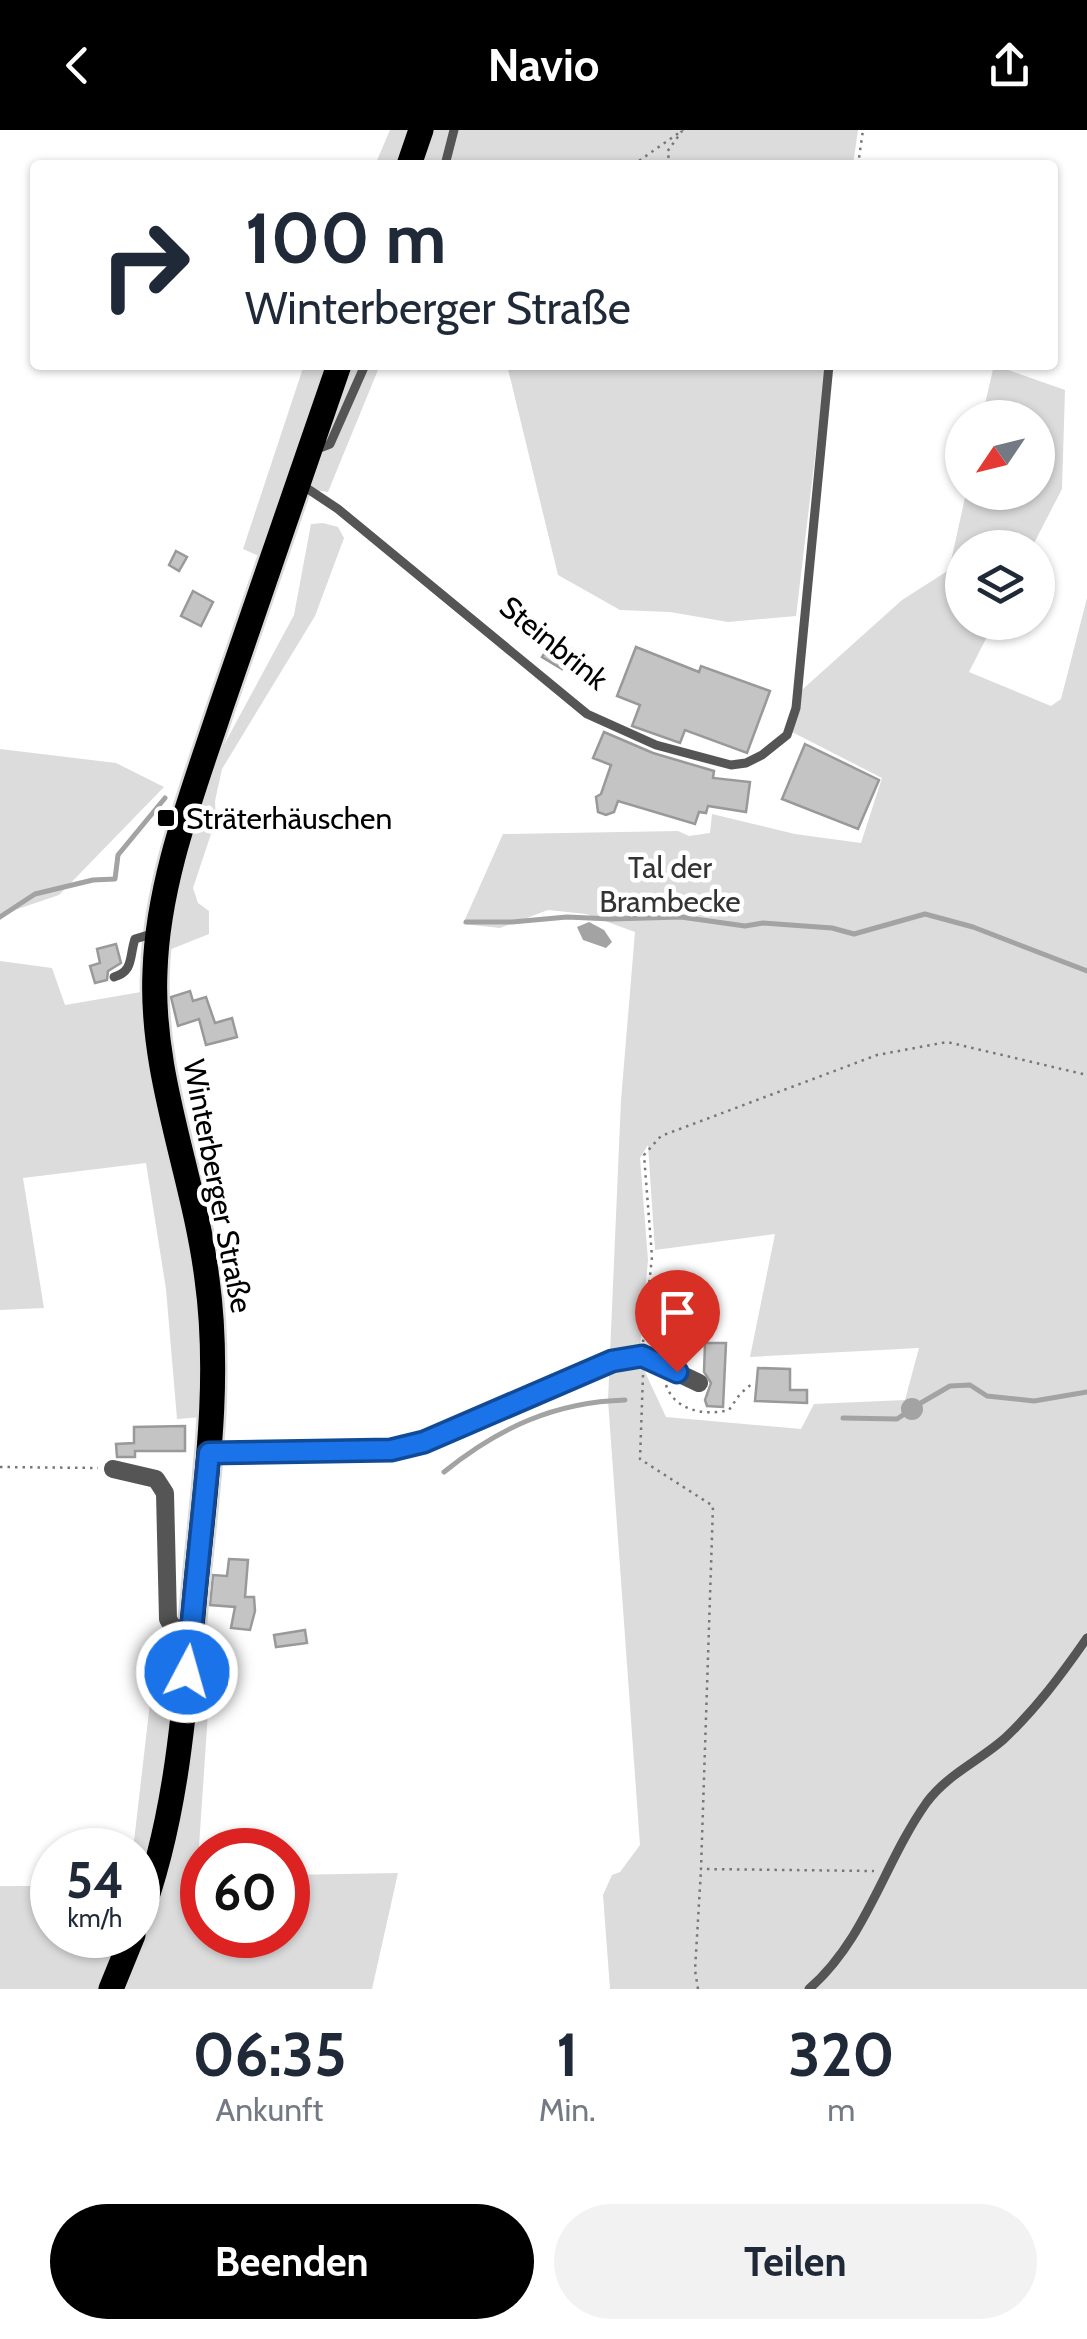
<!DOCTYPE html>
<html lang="de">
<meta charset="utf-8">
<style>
body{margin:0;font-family:Cabin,sans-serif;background:#f2f2f3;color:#1f2937;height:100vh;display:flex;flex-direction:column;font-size:38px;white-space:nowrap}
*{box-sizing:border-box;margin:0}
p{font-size:32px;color:#747a83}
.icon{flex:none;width:55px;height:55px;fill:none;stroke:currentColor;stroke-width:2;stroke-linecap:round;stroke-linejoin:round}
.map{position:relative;height:1859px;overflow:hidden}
.sheet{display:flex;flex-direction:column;background:#fff;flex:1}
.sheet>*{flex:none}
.top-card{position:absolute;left:30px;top:30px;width:1028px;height:210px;border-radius:10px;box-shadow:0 2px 8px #0004;background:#fff;color:#1f2937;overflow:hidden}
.needle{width:65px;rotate:235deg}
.fabs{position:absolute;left:945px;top:270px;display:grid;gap:20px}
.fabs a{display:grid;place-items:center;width:110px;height:110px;border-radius:50%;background:#fff;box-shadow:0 2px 8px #0004;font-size:50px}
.speed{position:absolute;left:30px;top:1698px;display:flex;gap:20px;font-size:50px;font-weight:700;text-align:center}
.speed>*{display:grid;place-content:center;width:130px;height:130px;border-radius:50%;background:#fff;box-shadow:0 2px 8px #0004;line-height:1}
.speed small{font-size:25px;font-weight:400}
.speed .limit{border:15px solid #d22;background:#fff;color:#111}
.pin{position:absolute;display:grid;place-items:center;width:85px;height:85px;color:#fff;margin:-102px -42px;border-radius:50% 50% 50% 0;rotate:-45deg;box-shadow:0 0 10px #0007}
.pin .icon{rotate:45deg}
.me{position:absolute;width:110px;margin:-55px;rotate:6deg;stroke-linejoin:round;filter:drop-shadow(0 0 8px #0008)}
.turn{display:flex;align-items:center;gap:35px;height:210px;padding:0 50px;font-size:45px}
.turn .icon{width:130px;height:130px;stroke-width:2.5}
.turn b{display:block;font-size:70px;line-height:85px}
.eta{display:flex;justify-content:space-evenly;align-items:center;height:170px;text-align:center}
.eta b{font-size:60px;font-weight:700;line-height:70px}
.primary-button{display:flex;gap:20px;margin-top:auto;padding:20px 50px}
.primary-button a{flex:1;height:115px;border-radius:60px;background:#000;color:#fff;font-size:40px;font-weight:700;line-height:115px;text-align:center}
.primary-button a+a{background:#f2f2f3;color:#1f2937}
header{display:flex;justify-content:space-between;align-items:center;height:130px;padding:0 50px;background:#000;color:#fff;font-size:45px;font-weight:700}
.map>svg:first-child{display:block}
.green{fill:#dcdcdc;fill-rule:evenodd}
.water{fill:#a3a3a3}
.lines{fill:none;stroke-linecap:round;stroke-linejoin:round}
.stream{stroke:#a3a3a3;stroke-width:5}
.building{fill:#c4c4c4;stroke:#999;stroke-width:2.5}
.primary-casing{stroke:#dbdbdb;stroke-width:30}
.path{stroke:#777;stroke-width:2.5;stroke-dasharray:2.5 5;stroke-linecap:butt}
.service{stroke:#555;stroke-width:9}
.minor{stroke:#555;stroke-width:18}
.primary{stroke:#000;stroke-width:25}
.route-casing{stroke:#114b97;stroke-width:25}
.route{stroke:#1a73e8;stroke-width:18}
.poi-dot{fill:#000;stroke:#fff;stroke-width:4}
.labels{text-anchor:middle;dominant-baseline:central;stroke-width:9;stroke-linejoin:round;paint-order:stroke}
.street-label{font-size:30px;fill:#000;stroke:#fff}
.poi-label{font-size:30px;fill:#000;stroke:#fff;text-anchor:start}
.park-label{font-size:30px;fill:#333;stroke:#fff}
</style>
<header><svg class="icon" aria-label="back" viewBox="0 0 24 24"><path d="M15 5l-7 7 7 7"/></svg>Navio<svg class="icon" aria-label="share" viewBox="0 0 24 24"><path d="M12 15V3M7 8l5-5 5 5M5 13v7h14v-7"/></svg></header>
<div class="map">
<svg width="1087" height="1859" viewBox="0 0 1087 1859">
<rect width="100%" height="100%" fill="#fff"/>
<!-- green -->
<g class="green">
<polygon points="390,0 408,0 395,35 375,35"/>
<polygon points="432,0 858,0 853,35 420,35"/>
<polygon points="304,235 380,235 328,362 282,356 259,426 243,419"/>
<polygon points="507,235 826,235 796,486 728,492 670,482 620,480 558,445"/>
<path d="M994,235L1065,260L1062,359L1032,417L962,418V492L994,493L969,542L1051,576L1061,569L1087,468V1859H610L603,1765L612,1745L620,1742L640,1715L608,1270L621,970L635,802L586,784L548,780L500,798L463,794L503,704L678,701L689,706L710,703L712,684L795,704L861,713L882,648L792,602L794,567L902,470L949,440L966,363L1038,362V288L982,287ZM648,1015L655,1120L775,1104L750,1227L919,1218L905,1270L814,1274L801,1299L666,1287L639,1229L648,1130L640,1028Z"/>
<polygon points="323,393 338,397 344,408 315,486 222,639 215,671 216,689 193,758 198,773 209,781 209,804 169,820 176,762 193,690 212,637 294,485 311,394"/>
<polygon points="0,619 116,633 164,657 59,765 0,785"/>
<path d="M0,831L52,838L65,875L141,862C144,942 170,1018 187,1096C201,1158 202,1224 203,1287L177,1289L166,1159L146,1033L23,1048L44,1178L0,1180Z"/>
<polygon points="156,1521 212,1523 197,1746 202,1747 202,1805 288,1805 288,1745 398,1743 372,1859 0,1859 0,1756 52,1756 52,1805 138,1805 138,1720 133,1720"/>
</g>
<!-- water -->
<g class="water">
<polygon points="589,792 604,800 612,812 606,818 583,810 577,797"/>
<circle cx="912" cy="1279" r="11"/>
</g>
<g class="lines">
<!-- stream -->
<g class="stream">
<polyline points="0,787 35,764 93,750 115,749 118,725 165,668"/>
<polyline points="466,792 512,792 567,787 612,789 681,787 745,796 763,793 832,798 854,804 925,784 973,797 1087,841"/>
<polyline points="919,1274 950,1256 970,1255 987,1266 1034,1271 1087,1262"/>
<polyline points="843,1288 897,1289 906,1283"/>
<path d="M444,1342C498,1298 555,1272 625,1270"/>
</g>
</g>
<!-- building -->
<g class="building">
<polygon points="176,421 187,427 179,441 169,435"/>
<polygon points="193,461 213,472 201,496 181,486"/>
<polygon points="555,507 574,521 562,539 542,527"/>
<polygon points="636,517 699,542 701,536 770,561 747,623 685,600 680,613 632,596 640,575 617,566"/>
<polygon points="604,602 653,623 714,641 713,648 750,652 746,682 708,676 706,683 699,682 695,694 618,671 614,682 606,685 598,682 596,667 601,664 611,635 593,628"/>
<polygon points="805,614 879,650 858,699 782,669"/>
<polygon points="116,814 121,833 108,841 107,850 95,853 90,836 100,833 97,819"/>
<polygon points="190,861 193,871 206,867 215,893 232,888 237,907 206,915 199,889 178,896 171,867"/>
<polygon points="705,1213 726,1213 723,1277 707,1276 705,1270 711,1253 704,1242"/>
<polygon points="758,1238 790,1239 790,1260 807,1260 807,1273 755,1271"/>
<polygon points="185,1296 185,1321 135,1321 135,1327 117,1327 116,1314 134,1313 134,1297"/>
<polygon points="229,1429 248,1430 245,1467 254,1467 255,1481 250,1500 231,1498 235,1477 210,1475 213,1445 227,1446"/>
<polygon points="305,1500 307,1513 276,1517 274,1505"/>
</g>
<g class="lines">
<!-- primary casing -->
<g class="primary-casing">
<g id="primary">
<polyline points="409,35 421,0"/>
<path d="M138,1792C179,1685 185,1567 196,1453C206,1352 221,1250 207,1149C194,1045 150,946 155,841C158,750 193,662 221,577C260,463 300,349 339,235"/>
<polyline points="111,1859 133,1805"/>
</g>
</g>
<!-- path -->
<g class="path">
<polyline points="633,35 683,0"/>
<polyline points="671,35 667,22 682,1"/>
<polyline points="858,35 863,0"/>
<polyline points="643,1212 652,1127 644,1025 661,1006 877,925 947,912 1087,945"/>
<polyline points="643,1245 640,1329 713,1376 701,1739 874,1741"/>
<path d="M666,1255C675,1281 705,1286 729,1280L740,1264L754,1252"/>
<polyline points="0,1337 98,1338"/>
<polyline points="698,1859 695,1840 701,1740"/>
</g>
<!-- service -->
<g class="service">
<polyline points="445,35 454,0"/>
<polyline points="312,321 330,314 365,235"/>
<polyline points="302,355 338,379 587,584 656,615 731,635 746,633 762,625 787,605 796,578 829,235"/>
<path d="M114,847C134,841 129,827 135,809L155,803"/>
<path d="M809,1859C867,1808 883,1734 927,1672C948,1644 979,1631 1004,1609C1036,1579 1062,1544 1087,1508"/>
</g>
<!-- minor -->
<g class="minor">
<polyline points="209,1323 391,1320 423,1312 626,1227 642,1226 699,1253"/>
<polyline points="113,1339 156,1349 165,1363 168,1489 172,1496 191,1504"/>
</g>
<!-- primary -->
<use href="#primary" class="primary"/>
</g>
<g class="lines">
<!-- route casing -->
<g class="route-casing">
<polyline id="route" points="187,1542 209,1323 391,1320 424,1312 612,1231 642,1226 677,1242"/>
</g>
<!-- route -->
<use href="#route" class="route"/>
</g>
<!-- markers -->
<rect class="poi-dot" x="156" y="678" width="20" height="20" rx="5"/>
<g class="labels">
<!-- street labels -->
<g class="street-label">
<text transform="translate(554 513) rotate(39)">Steinbrink</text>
<text transform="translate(218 1056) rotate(79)">Winterberger Straße</text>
</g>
<!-- poi labels -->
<g class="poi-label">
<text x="186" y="688">Sträterhäuschen</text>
</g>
<!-- park labels -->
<g class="park-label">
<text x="670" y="737">Tal der<tspan x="670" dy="34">Brambecke</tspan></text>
</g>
</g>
</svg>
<div class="fabs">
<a><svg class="needle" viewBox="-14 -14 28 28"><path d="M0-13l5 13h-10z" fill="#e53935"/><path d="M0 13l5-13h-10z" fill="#747a83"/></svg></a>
<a><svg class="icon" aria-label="layers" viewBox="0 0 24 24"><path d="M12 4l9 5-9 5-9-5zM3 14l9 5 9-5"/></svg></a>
</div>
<div class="speed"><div>54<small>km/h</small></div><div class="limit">60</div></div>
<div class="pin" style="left:677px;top:1242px;background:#d93025"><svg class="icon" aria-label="arrive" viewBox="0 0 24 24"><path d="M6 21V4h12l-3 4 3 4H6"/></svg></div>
<svg class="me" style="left:187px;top:1542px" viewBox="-20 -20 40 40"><circle r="17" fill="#1a73e8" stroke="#fff" stroke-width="3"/><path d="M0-11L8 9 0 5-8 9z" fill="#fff"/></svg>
<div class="top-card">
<div class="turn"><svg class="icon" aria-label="right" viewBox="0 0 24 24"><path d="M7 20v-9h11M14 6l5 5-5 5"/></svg><div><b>100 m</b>Winterberger Straße</div></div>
</div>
</div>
<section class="sheet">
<div class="eta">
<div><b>06:35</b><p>Ankunft</p></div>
<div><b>1</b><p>Min.</p></div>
<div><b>320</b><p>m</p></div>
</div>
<div class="primary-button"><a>Beenden</a><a>Teilen</a></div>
</section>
